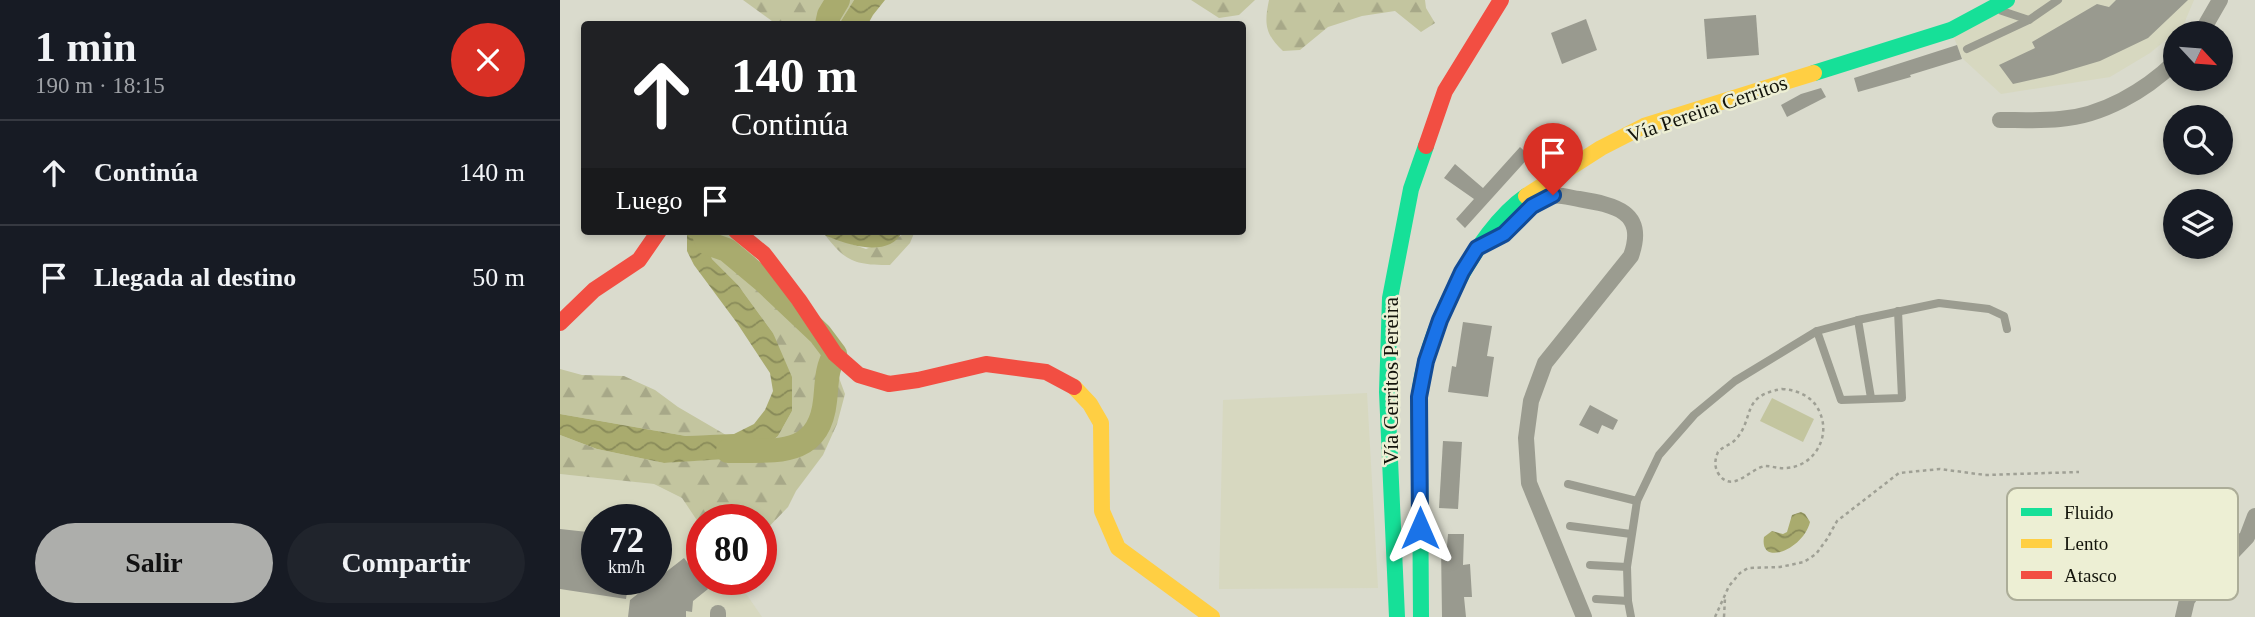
<!DOCTYPE html>
<html lang="es">
<meta charset="utf-8">
<style>
body{margin:0;font-family:"Times New Roman",serif;background:#20242c;color:#f1f3f6;height:100vh;display:flex;flex-direction:column;font-size:26px;white-space:nowrap}
*{box-sizing:border-box;margin:0}
p{font-size:23px;color:#9ea1a6}
.icon{flex:none;width:38px;height:38px;fill:none;stroke:currentColor;stroke-width:2;stroke-linecap:round;stroke-linejoin:round}
.map{position:relative;flex:1;overflow:hidden}
.drawer{display:flex;flex-direction:column;background:#171b24;width:560px}
.drawer>*{flex:none}
.hud{position:absolute;left:21px;top:21px;width:665px;height:214px;border-radius:7px;box-shadow:0 4px 10px #0003;background:#202124;color:#fff;overflow:hidden}
.needle{width:46px;rotate:116deg}
.controls{position:absolute;left:1603px;top:21px;display:grid;gap:14px}
.controls a{display:grid;place-items:center;width:70px;height:70px;border-radius:50%;background:#171b24;box-shadow:0 4px 10px #0003;font-size:35px}
.speed{position:absolute;left:21px;top:504px;display:flex;gap:14px;font-size:35px;font-weight:700;text-align:center}
.speed>*{display:grid;place-content:center;width:91px;height:91px;border-radius:50%;background:#171b24;box-shadow:0 4px 10px #0003;line-height:1}
.speed small{font-size:18px;font-weight:400}
.speed .limit{border:10px solid #d22;background:#fff;color:#111}
.pin{position:absolute;display:grid;place-items:center;width:60px;height:60px;color:#fff;margin:-72px -30px;border-radius:50% 50% 50% 0;rotate:-45deg;box-shadow:0 0 7px #0007}
.pin .icon{rotate:45deg}
.me{position:absolute;width:77px;margin:-38px;rotate:0deg;stroke-linejoin:round;filter:drop-shadow(0 0 5px #0008)}
.turn{display:flex;align-items:center;gap:24px;height:147px;padding:0 35px;font-size:32px}
.turn .icon{width:91px;height:91px;stroke-width:2.5}
.turn b{display:block;font-size:49px;line-height:60px}
.then{display:flex;align-items:center;height:66px;padding:0 35px;background:#0003;gap:14px;font-size:26px}
.round{display:grid;place-items:center;flex:none;width:74px;height:74px;border-radius:37px;background:#20242c}
.summary{display:flex;align-items:center;justify-content:space-between;height:119px;padding:0 35px}
h1{font-size:42px;font-weight:700;line-height:52px}
.button{display:flex;gap:14px;margin-top:auto;padding:14px 35px}
.button a{flex:1;height:80px;border-radius:42px;background:#adaeab;color:#111;font-size:28px;font-weight:700;line-height:80px;text-align:center}
.button a+a{background:#20242c;color:#f1f3f6}
ul{padding:0;list-style:none}
li{display:flex;align-items:center;gap:21px;height:105px;padding:0 35px;border-top:2px solid #363941}
li div{flex:1}
li b{display:block;font-size:26px}
li em{font-style:normal}
main{display:flex;flex:1;min-height:0}
.map>svg:first-child{display:block}
.built{fill:#d7d8c0;fill-rule:evenodd}
.forest{fill:url(#forest-firs)}
.garden{fill:#c3c59f}
.water{fill:url(#water-waves)}
.lines{fill:none;stroke-linecap:round;stroke-linejoin:round}
.river{stroke:#a9ab6e;stroke-width:24}
.building{fill:#999a8f}
.path{stroke:#9fa095;stroke-width:2.5;stroke-dasharray:3.5 3.5;stroke-linecap:butt}
.lane{stroke:#9b9c90;stroke-width:8}
.street{stroke:#9b9c90;stroke-width:16}
.fast{stroke:#16e098;stroke-width:16}
.slow{stroke:#ffcf43;stroke-width:16}
.jam{stroke:#f24e42;stroke-width:16}
.route-casing{stroke:#114b97;stroke-width:18}
.route{stroke:#1a73e8;stroke-width:12}
.labels{text-anchor:middle;dominant-baseline:central;stroke-width:5;stroke-linejoin:round;paint-order:stroke}
.street-label{font-size:21px;fill:#13140b;stroke:#edefd4}
.key{fill:#edefd4;stroke:#acad98;stroke-width:2}
.key-label{font-size:19px;fill:#13140b}
</style>
<main>
<section class="drawer">
<div class="summary"><div><h1>1 min</h1><p>190 m · 18:15</p></div><a class="round" style="background:#d93025;color:#fff"><svg class="icon" aria-label="close" viewBox="0 0 24 24"><path d="M6 6l12 12M18 6L6 18"/></svg></a></div>
<ul>
<li><svg class="icon" aria-label="ahead" viewBox="0 0 24 24"><path d="M12 20V5M6 11l6-6 6 6"/></svg><div><b>Continúa</b></div><em>140 m</em></li>
<li><svg class="icon" aria-label="arrive" viewBox="0 0 24 24"><path d="M6 21V4h12l-3 4 3 4H6"/></svg><div><b>Llegada al destino</b></div><em>50 m</em></li>
</ul>
<div class="button"><a>Salir</a><a>Compartir</a></div>
</section>
<div class="map">
<svg width="1695" height="617" viewBox="0 0 1695 617">
<defs>
<pattern id="forest-firs" width="22" height="20" patternUnits="userSpaceOnUse" patternTransform="scale(1.75)"><rect width="22" height="20" fill="#c3c59f"/><path d="M5 1l3.5 6h-7zM16 11l3.5 6h-7z" fill="#a7a888"/></pattern>
<pattern id="water-waves" width="16" height="10" patternUnits="userSpaceOnUse" patternTransform="scale(1.75)"><rect width="16" height="10" fill="#a9ab6e"/><path d="M0 5q4-4 8 0t8 0" fill="none" stroke="#888a59"/></pattern>
</defs>
<rect width="100%" height="100%" fill="#dadbcd"/>
<!-- built -->
<g class="built">
<polygon points="1447,0 1634,0 1623,26 1590,53 1550,77 1441,94 1402,58 1391,30"/>
<polygon points="807,393 818,588 659,589 663,400"/>
<path d="M0,474L94,484L122,498L142,528V579H176L202,617H0ZM37,520H96V579H37Z"/>
</g>
<!-- forest -->
<g class="forest">
<polygon points="183,0 294,0 279,24 216,24"/>
<polygon points="631,0 695,0 679,15 659,18"/>
<path d="M709,0H865L866,8L875,23L861,32L835,11L802,16L768,27L740,50L723,51C705,34 704,24 709,0Z"/>
<polygon points="143,231 176,231 275,367 285,394 277,424 263,455 236,491 228,507 201,535 201,520 142,520 142,528 122,498 94,484 0,474 0,435 37,449 104,463 141,460 201,451 218,436 232,411 213,333 178,285 152,259"/>
<path d="M343,231H355L350,243L330,265C295,265 286,262 265,235L306,249L341,236Z"/>
<polygon points="0,369 22,375 64,376 95,390 118,407 166,435 126,436 0,414"/>
</g>
<!-- garden -->
<polygon class="garden" points="1212,398 1254,419 1243,442 1200,421"/>
<!-- water -->
<g class="water">
<polygon points="294,0 325,0 313,15 308,24 279,24"/>
<polygon points="127,231 143,231 152,259 178,285 213,333 232,377 232,411 218,436 201,451 180,458 104,463 37,449 0,435 0,414 126,436 174,434 194,424 205,410 213,391 210,373 177,323 134,265 127,251"/>
<path d="M256,231H343C327,262 279,242 256,231Z"/>
<path d="M1241,512L1245,514L1250,522C1243,550 1199,567 1204,537L1212,531L1223,534L1227,532L1232,515Z"/>
</g>
<g class="lines">
<!-- river -->
<g class="river">
<polyline points="267,24 269,15 278,0"/>
<path d="M143,231L147,243L167,250L204,281L260,334L275,354C266,368 267,385 265,401C259,459 213,450 168,451"/>
</g>
</g>
<!-- building -->
<g class="building">
<polygon points="1556,0 1628,0 1588,38 1540,61 1493,75 1453,84 1439,65 1475,48 1472,42 1537,4 1549,7"/>
<polygon points="1196,15 1199,55 1147,59 1144,19"/>
<polygon points="1026,19 1037,50 1002,64 991,33"/>
<polygon points="1397,45 1402,59 1350,75 1351,77 1298,92 1294,78"/>
<polygon points="1261,88 1266,97 1227,117 1221,105 1241,94"/>
<polygon points="960,147 970,156 905,228 896,219 914,199 884,178 895,164 923,188"/>
<polygon points="903,322 932,326 927,356 934,357 928,397 888,392 892,366 896,367"/>
<polygon points="1030,405 1058,420 1053,430 1042,425 1038,434 1019,425"/>
<polygon points="883,441 902,442 898,509 879,508"/>
<polygon points="0,529 37,533 37,579 69,579 66,599 0,589"/>
<polygon points="888,534 904,534 903,565 910,564 912,597 904,597 906,617 882,617 881,546 887,546"/>
<polygon points="124,558 148,589 133,601 132,612 126,611 126,617 68,617 70,600"/>
</g>
<g class="lines">
<!-- path -->
<g class="path">
<path d="M1222,389C1238,390 1254,397 1260,413C1271,438 1253,467 1226,468C1219,469 1212,466 1205,466C1189,469 1172,495 1158,473C1154,466 1155,459 1158,452C1163,446 1171,445 1176,439C1195,418 1180,396 1222,389Z"/>
<polyline points="1155,617 1169,586 1180,573 1188,568 1220,567 1244,562 1256,554 1267,539 1277,521 1339,473 1380,469 1425,475 1519,472"/>
<polyline points="1164,617 1165,598"/>
</g>
<!-- lane -->
<g class="lane">
<polyline points="1442,11 1469,20"/>
<polyline points="1407,49 1469,20 1498,0"/>
<polyline points="1298,320 1311,398"/>
<polyline points="1257,331 1281,400 1342,398 1338,311"/>
<polyline points="1008,484 1077,501"/>
<polyline points="1010,526 1071,534"/>
<polyline points="1030,565 1067,567"/>
<polyline points="1036,599 1068,601"/>
<polyline points="1071,617 1068,601 1067,567 1077,501 1099,455 1134,415 1175,381 1257,331 1298,320 1379,303 1429,309 1444,316 1447,329"/>
</g>
<!-- street -->
<g class="street">
<polyline points="1641,33 1660,0"/>
<path d="M1440,120C1459,120 1480,121 1500,119C1542,116 1585,91 1615,62"/>
<path d="M972,207C978,203 985,198 992,196C999,194 1011,198 1019,199C1054,205 1087,211 1071,256L985,363L971,401L966,438L969,483L1024,617"/>
<polyline points="158,617 158,613"/>
<polyline points="1623,617 1627,600 1640,582 1668,557 1687,537 1695,516"/>
</g>
<!-- fast -->
<g class="fast">
<polyline points="1254,73 1391,30 1447,0"/>
<polyline points="837,617 827,392 830,298 851,189 866,146"/>
<path d="M861,617C861,567 860,518 860,468C859,445 858,422 859,399C863,337 915,231 966,196"/>
</g>
<!-- slow -->
<g class="slow">
<polyline points="966,196 1041,148 1084,126 1254,73"/>
<polyline points="514,387 530,404 541,423 542,511 558,548 652,617"/>
</g>
<!-- jam -->
<g class="jam">
<polyline points="866,146 885,91 941,0"/>
<polyline points="176,231 204,254 239,300 275,354 299,375 329,384 358,380 426,364 486,372 514,387"/>
<polyline points="0,323 34,290 79,260 99,231"/>
</g>
</g>
<g class="lines">
<!-- route casing -->
<g class="route-casing">
<polyline id="route" points="860,528 859,397 866,361 880,320 902,272 917,248 944,234 972,206 993,195"/>
</g>
<!-- route -->
<use href="#route" class="route"/>
</g>
<g class="labels">
<!-- street labels -->
<g class="street-label">
<text transform="translate(1147 109) rotate(-19)">Vía Pereira Cerritos</text>
<text transform="translate(831 381) rotate(-90)">Vía Cerritos Pereira</text>
</g>
</g>
<!-- legend -->
<rect x="1447" y="488" width="231" height="112" rx="10" class="key"/>
<rect x="1461" y="508" width="31" height="8" fill="#16e098"/>
<rect x="1461" y="539" width="31" height="9" fill="#ffcf43"/>
<rect x="1461" y="571" width="31" height="8" fill="#f24e42"/>
<g class="key-label">
<text x="1504" y="519">Fluido</text>
<text x="1504" y="550">Lento</text>
<text x="1504" y="582">Atasco</text>
</g>
</svg>
<div class="controls">
<a><svg class="needle" viewBox="-14 -14 28 28"><path d="M0-13l5 13h-10z" fill="#e53935"/><path d="M0 13l5-13h-10z" fill="#9ea1a6"/></svg></a>
<a><svg class="icon" aria-label="search" viewBox="0 0 24 24"><circle cx="10" cy="10" r="6"/><path d="M15 15l6 6"/></svg></a>
<a><svg class="icon" aria-label="layers" viewBox="0 0 24 24"><path d="M12 4l9 5-9 5-9-5zM3 14l9 5 9-5"/></svg></a>
</div>
<div class="speed"><div>72<small>km/h</small></div><div class="limit">80</div></div>
<div class="pin" style="left:993px;top:195px;background:#d93025"><svg class="icon" aria-label="arrive" viewBox="0 0 24 24"><path d="M6 21V4h12l-3 4 3 4H6"/></svg></div>
<svg class="me" style="left:860px;top:528px" viewBox="-20 -20 40 40"><path d="M0-17L14 15 0 8-14 15z" fill="#1a73e8" stroke="#fff" stroke-width="4"/></svg>
<div class="hud">
<div class="turn"><svg class="icon" aria-label="ahead" viewBox="0 0 24 24"><path d="M12 20V5M6 11l6-6 6 6"/></svg><div><b>140 m</b>Continúa</div></div>
<div class="then">Luego<svg class="icon" aria-label="arrive" viewBox="0 0 24 24"><path d="M6 21V4h12l-3 4 3 4H6"/></svg></div>
</div>
</div>
</main>
